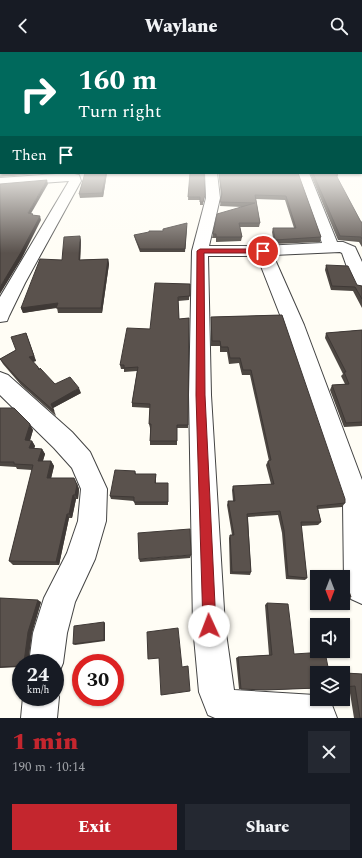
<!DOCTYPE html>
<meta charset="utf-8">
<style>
body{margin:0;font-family:Spectral,serif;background:#242831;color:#f1f3f6;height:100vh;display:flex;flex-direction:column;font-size:15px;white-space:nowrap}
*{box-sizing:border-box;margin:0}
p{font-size:13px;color:#9ea1a6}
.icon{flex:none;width:22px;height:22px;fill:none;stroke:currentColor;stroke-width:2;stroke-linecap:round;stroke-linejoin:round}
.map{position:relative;height:666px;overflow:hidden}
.details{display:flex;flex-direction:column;background:#171b24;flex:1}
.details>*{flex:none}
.banner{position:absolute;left:0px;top:0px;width:362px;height:122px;box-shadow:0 1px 3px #0004;background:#00695c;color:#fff;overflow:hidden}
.needle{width:26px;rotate:180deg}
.fabs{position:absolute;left:310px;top:518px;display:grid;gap:8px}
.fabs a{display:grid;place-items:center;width:40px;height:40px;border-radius:0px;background:#171b24;box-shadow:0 1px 3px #0004;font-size:20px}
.speed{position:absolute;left:12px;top:602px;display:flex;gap:8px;font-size:20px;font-weight:700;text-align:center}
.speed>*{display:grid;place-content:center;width:52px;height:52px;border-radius:50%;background:#171b24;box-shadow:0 1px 3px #0004;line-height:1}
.speed small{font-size:10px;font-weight:400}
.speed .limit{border:6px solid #d22;background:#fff;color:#111}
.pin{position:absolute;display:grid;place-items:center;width:34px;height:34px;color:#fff;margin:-17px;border:2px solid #fff;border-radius:50%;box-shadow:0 1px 4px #0007}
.me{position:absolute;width:44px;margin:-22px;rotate:358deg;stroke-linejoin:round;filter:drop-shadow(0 0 3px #0008)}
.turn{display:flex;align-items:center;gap:14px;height:84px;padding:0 12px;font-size:18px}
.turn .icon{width:52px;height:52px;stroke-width:2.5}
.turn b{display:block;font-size:28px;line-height:34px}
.then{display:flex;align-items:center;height:38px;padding:0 12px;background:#0003;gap:8px;font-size:15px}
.round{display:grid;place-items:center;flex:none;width:42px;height:42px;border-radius:0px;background:#242831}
.head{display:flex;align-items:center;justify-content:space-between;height:68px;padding:0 12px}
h1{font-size:24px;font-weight:800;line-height:30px;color:#c4262e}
.action{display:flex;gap:8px;margin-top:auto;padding:8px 12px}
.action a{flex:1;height:46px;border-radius:0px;background:#c4262e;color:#fff;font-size:16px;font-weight:800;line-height:46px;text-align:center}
.action a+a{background:#242831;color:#f1f3f6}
header{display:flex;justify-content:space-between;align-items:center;height:52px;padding:0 12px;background:#171b24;font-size:18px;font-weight:800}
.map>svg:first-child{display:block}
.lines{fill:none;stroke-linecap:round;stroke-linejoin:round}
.street-casing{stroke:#444;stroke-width:2}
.street{fill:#fff;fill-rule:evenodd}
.wall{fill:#4d4742}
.shaded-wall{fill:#3f3936}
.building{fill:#5a524d;stroke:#3f3936}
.route{fill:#c4262e;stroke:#7f191e}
</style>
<header><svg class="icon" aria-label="back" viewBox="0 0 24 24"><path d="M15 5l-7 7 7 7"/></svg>Waylane<svg class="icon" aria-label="search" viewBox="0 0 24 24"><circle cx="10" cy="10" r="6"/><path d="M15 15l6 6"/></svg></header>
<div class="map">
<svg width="362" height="666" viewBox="0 0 362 666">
<rect width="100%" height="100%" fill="#fffdf5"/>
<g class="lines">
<!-- street casing -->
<g class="street-casing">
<g id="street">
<polygon points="70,121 79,123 81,129 25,231 9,264 7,269 0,270 0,245 69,129 0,134 0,126"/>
<polygon points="205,121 217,121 220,146 209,194 263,194 322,191 297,121 309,121 337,190 343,190 355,195 362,210 362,237 356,236 353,232 342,201 340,200 273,203 304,273 362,428 362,552 351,547 344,531 343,451 284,273 257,204 208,204 211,343 225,574 234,638 315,643 317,644 317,647 328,648 332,653 337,666 215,666 208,663 199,640 193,574 189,343 192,199 206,146"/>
<polygon points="0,320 8,323 72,380 90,400 107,437 106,469 95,507 75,550 67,581 63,611 58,623 55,624 55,611 29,611 33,581 44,546 67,501 78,469 81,437 72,416 54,396 0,343"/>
<polygon points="55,635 59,645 57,666 21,666 23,645 55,645"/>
</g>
</g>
<!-- street -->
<use href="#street" class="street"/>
</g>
<!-- wall -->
<g class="wall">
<polygon points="0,108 1,121 49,121 0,125"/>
<polygon points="85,121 107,121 103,145 80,146 79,142"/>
<polygon points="190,121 204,146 203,153 200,153 200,148 188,148"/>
<polygon points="219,121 298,121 321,185 320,190 274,192 272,180 273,176 294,176 285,148 256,147 260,171 259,175 240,175 242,185 241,189 216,190 216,186 212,186 213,182 242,155 220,154 221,144 219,124"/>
<polygon points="310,121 336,121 338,123 337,126 361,170 362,170 362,195 359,190 338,188"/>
<polygon points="187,174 185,200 140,200 135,187 134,183 163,179"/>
<polygon points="81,188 80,208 108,207 109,212 102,261 58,261 57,256 23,261 21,256 62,208"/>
<polygon points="326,213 357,233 362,234 362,256 353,239 331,238 325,218"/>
<polygon points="190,232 189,248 178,249 179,267 189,266 188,376 177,376 177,393 150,393 150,376 149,372 150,356 132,355 132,351 137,319 124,320 124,317 121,317 120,313 150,277"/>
<polygon points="282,263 345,451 342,455 318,457 321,470 318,473 301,474 307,526 305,528 286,527 282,481 278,463 248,465 251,520 250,523 230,522 229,486 230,483 232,483 227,453 228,449 233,449 232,438 233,434 271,432 266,413 268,409 269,409 250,323 242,323 239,311 229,312 227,300 220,300 220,294 211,294 211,265"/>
<polygon points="362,278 362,374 344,375 330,338 332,333 345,332 341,324 343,322 325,286 326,281"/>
<polygon points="26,281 36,309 33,310 39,318 55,332 81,341 53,356 56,364 21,333 3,312 0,307 16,298"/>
<polygon points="0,356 33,378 30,389 32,389 35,394 34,396 42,397 45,402 43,409 51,409 54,414 51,426 77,431 79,437 78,447 76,447 72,466 69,466 59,513 13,513 9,509 32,418 17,417 16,415 0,414"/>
<polygon points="135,419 136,422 156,422 156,431 168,431 168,453 135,453 134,449 111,447 110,444"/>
<polygon points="191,503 190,506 140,510 139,507"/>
<polygon points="0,546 41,550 32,581 28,611 21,611 21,615 0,616"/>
<polygon points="267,551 294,602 329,620 362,622 362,666 354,666 349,635 265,638 239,637 236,606 238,605 269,603 265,553"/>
<polygon points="105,571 105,589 75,593 73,592"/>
</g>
<!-- shaded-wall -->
<g class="shaded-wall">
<polygon points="106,121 107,121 103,145 102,141"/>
<polygon points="47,128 48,132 29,165 28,161"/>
<polygon points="40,164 41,168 22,206 0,242 0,235"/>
<polygon points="80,184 81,188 80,212 79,208"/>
<polygon points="108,207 109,212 102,261 101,256"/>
<polygon points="58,251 59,255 23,261 21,256"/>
<polygon points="26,281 36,309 31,310 29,305"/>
<polygon points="79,336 81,341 53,356 56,364 51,352"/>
<polygon points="30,372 33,378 28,394 25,388"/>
<polygon points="32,389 35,394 33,401 29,396"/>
<polygon points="42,397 45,402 41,414 38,409"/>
<polygon points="51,409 54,414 50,431 47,426"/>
<polygon points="74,426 79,437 78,447 75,443"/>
<polygon points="73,443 76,447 72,466 69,462"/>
<polygon points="67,462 69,466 59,513 56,510"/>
<polygon points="38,548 41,550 32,581 28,611 24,611 24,610 28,580"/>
<polygon points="104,570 105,571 105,589 104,588"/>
</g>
<!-- building -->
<g class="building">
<polygon points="0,108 1,108 1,121 2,121 0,121"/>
<polygon points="85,121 106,121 102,141 79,142"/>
<polygon points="190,121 204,121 205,143 203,150 200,150 200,145 188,145"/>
<polygon points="219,121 298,121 321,185 275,188 273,176 296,176 286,144 255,143 260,171 239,171 242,185 216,185 216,182 213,182 217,162 255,151 220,150 222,142"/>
<polygon points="313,121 336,121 338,123 336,123 361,170 362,170 362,187 361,185 340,184"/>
<polygon points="47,128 28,161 33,162 32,163 40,164 20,202 0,235 0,132"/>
<polygon points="187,171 185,197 140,197 134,183 149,180 149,179 163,179 163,177"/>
<polygon points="80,184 79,208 108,207 101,256 56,256 58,251 21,256 40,207 62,208 64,185"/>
<polygon points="326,213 348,214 357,233 362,234 362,247 355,235 332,234"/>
<polygon points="155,231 190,232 190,244 178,245 179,267 189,266 188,373 177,373 177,389 150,389 151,372 149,372 150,352 132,351 138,315 124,316 124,313 120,313 127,276 150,277"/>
<polygon points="282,263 345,447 345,451 317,454 321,470 301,470 307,526 288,524 284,478 280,459 247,462 251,520 232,520 230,483 234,483 228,449 235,449 233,434 274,432 268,409 271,408 251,318 243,318 240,306 230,306 228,295 221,295 220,289 212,289 211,265"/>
<polygon points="362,278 362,370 346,371 332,333 349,332 344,320 346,320 326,281"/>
<polygon points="26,281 34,304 29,305 38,315 39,318 40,316 55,332 70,325 79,336 51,352 54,359 19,328 0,307 16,298 11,285"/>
<polygon points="0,356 14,356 30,372 25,388 32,389 29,396 42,397 38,409 51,409 47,426 74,426 77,433 75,443 73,443 69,462 67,462 56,510 9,509 33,413 14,412 14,410 0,410"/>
<polygon points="115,418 135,419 135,422 156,422 155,431 168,431 168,450 134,450 134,445 110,444"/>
<polygon points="190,477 191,503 139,507 138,481"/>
<polygon points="343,528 345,528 351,545 343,546"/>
<polygon points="0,546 38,548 28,580 24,610 24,611 21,611 21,614 0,615"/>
<polygon points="267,551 288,552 294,602 325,600 329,620 362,622 362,666 360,666 355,634 343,635 343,621 317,621 317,636 265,638 241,637 238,605 272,603"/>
<polygon points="104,570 104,588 73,592 74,574"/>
<polygon points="178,576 182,615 188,614 190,639 161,643 159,606 148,607 147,580"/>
</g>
<!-- sky -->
<linearGradient id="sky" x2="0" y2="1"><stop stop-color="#95c6ee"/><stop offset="0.54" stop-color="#fffefa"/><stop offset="1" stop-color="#fffefa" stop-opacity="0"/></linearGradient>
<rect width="362" height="201" fill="url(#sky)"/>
<!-- route -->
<polygon class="route" points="200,197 263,197 266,199 263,201 204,201 205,343 216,574 214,578 209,580 205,578 203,574 196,343 197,199"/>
</svg>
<div class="fabs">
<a><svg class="needle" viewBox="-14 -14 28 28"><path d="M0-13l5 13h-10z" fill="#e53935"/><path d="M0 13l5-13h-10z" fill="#9ea1a6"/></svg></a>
<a><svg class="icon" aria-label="sound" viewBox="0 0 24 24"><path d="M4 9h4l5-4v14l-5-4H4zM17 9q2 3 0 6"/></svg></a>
<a><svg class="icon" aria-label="layers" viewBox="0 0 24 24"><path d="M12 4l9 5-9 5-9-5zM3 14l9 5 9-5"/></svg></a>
</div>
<div class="speed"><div>24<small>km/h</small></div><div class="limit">30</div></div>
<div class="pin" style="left:263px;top:199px;background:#d93025"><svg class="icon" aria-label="arrive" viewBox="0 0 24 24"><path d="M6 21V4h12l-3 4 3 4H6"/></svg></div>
<svg class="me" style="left:209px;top:574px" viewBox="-20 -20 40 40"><circle r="19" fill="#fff"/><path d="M0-13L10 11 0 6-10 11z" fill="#c4262e"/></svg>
<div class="banner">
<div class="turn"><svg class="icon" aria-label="right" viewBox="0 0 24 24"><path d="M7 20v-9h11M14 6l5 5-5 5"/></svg><div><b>160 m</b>Turn right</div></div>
<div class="then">Then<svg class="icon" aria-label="arrive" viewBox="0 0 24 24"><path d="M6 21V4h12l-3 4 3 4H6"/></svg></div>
</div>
</div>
<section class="details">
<div class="head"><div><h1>1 min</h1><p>190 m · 10:14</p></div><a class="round"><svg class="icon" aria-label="close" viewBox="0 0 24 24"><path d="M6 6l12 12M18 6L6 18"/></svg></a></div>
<div class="action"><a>Exit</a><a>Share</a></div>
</section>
